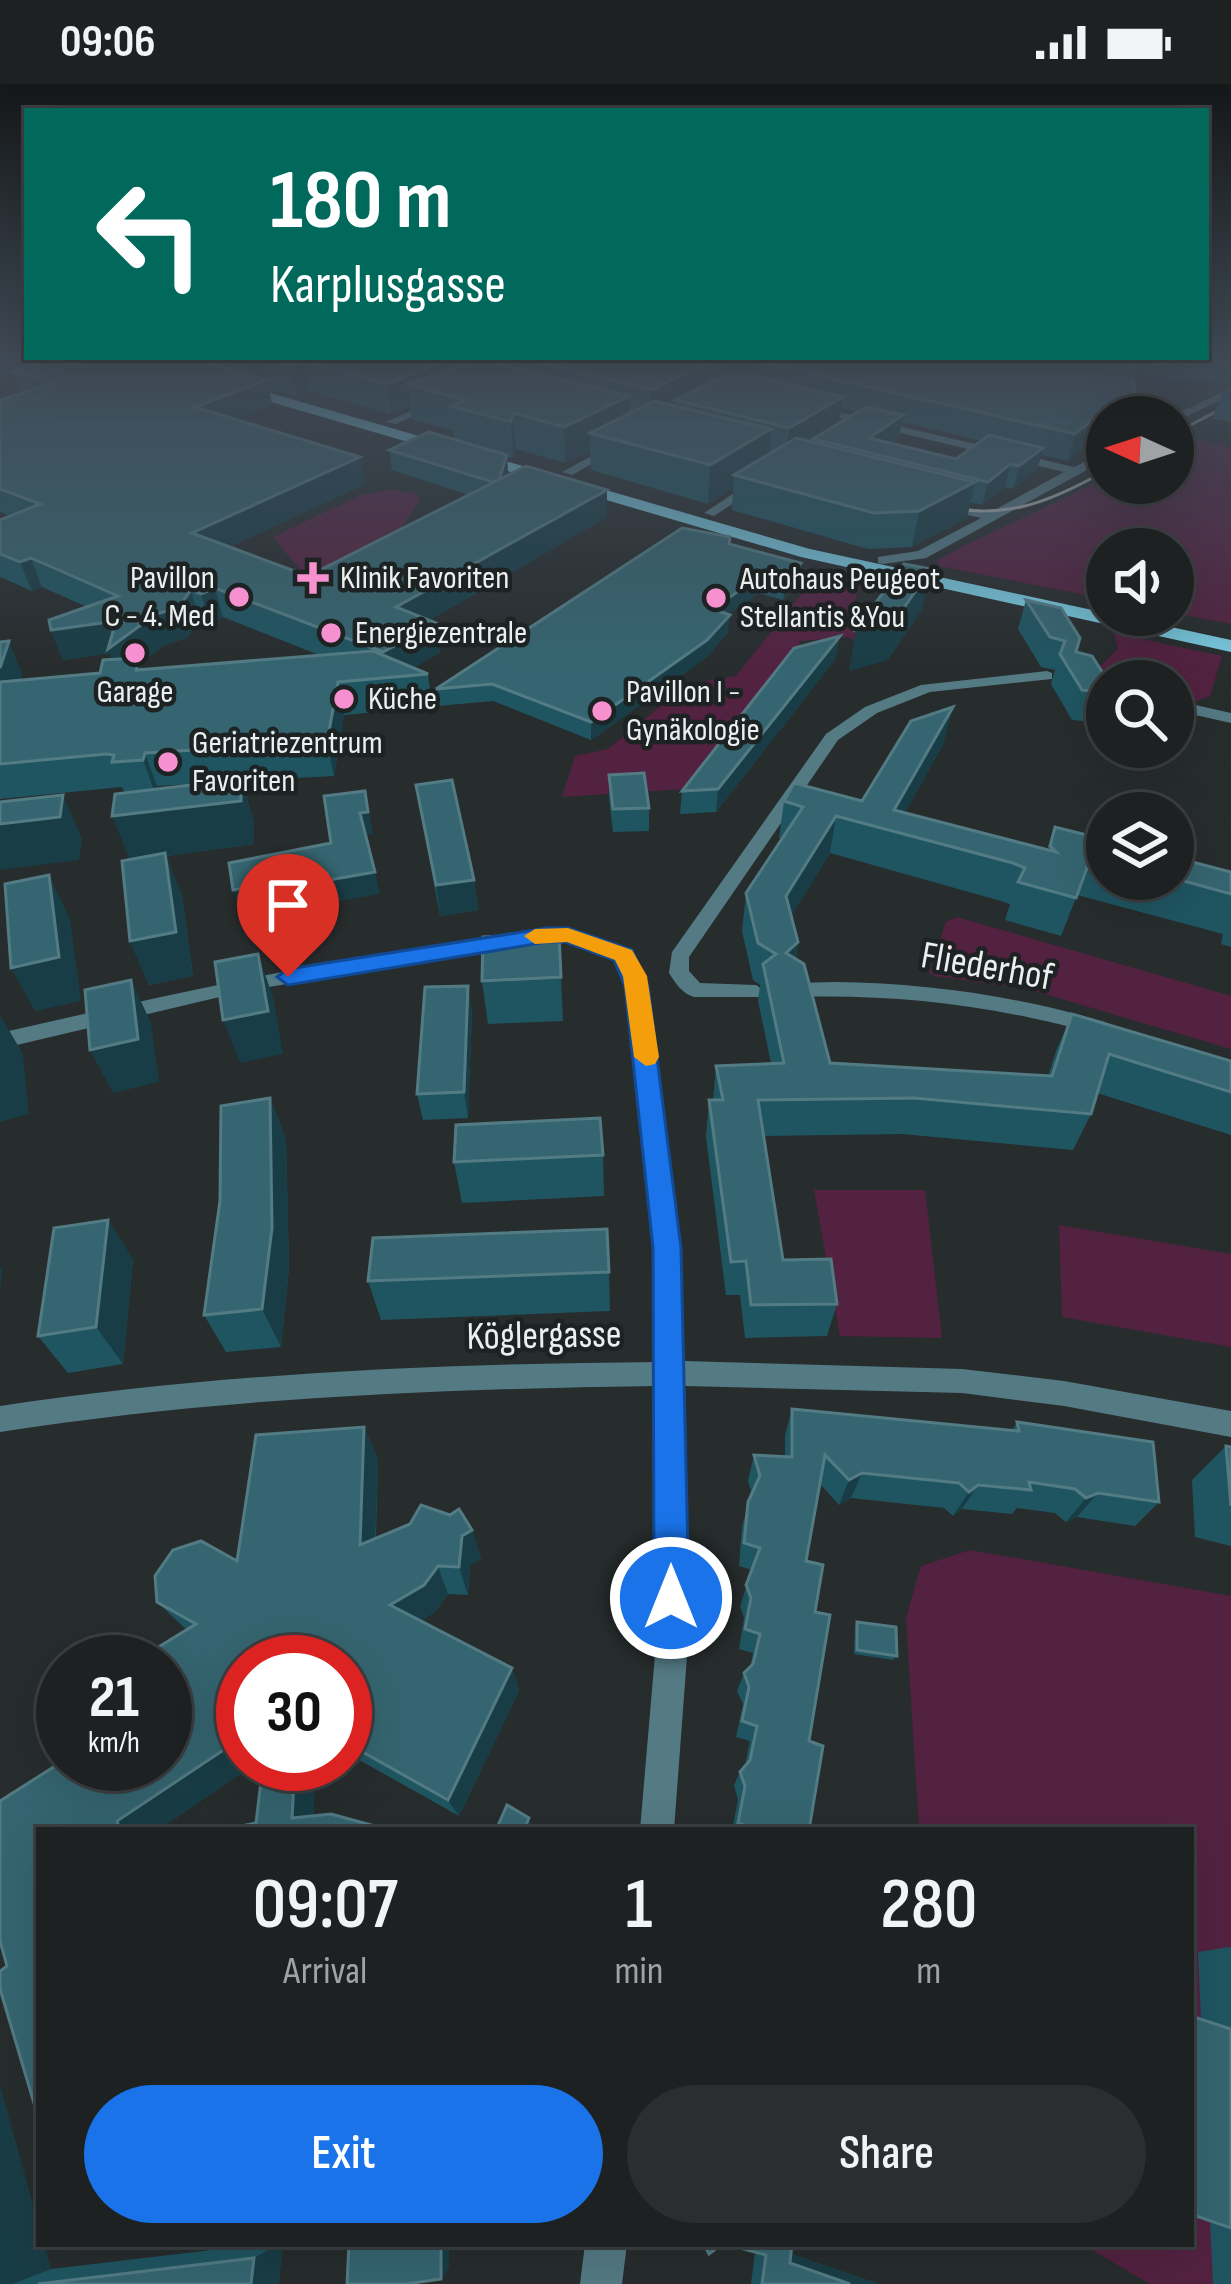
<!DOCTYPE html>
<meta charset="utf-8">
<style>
body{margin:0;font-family:"Sofia Sans Condensed",sans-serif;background:#2a2e2f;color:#f1f3f6;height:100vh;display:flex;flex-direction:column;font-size:45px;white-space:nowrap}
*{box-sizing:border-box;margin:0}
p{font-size:39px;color:#a0a3a5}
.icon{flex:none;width:66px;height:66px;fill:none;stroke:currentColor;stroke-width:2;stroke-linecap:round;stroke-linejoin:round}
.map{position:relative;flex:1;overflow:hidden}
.sheet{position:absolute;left:36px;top:1743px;width:1158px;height:420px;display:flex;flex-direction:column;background:#1d2122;border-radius:0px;box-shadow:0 12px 48px #0002,0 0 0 3px #3b3e40}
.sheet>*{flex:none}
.banner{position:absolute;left:24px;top:24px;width:1185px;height:252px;border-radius:0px;box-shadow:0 12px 48px #0002,0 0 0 3px #3b3e40;background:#00695c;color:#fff;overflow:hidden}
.needle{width:78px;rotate:273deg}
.controls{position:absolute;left:1086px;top:312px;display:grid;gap:24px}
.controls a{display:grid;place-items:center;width:108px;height:108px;border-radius:50%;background:#1d2122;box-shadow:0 12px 48px #0002,0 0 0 3px #3b3e40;font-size:60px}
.speed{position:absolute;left:36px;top:1551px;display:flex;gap:24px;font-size:60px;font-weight:700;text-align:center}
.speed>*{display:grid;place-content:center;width:156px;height:156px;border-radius:50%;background:#1d2122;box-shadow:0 12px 48px #0002,0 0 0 3px #3b3e40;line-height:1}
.speed small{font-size:30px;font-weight:400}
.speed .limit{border:18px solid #d22;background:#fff;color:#111}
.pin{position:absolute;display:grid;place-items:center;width:102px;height:102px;color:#fff;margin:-123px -51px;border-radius:50% 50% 50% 0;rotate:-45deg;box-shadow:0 0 12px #0007}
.pin .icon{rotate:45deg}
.me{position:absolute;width:132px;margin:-66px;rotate:0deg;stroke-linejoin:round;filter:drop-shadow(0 0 9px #0008)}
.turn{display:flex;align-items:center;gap:42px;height:252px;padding:0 48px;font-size:54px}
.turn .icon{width:156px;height:156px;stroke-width:2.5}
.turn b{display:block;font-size:84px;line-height:102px}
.eta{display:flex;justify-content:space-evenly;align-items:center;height:204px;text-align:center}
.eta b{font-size:72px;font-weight:600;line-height:84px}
.action{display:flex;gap:24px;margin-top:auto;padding:24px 48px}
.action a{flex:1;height:138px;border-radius:72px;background:#1a73e8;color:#fff;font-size:48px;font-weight:600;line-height:138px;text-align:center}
.action a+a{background:#2a2e2f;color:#f1f3f6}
.status{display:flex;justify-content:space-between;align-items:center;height:84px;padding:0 60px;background:#1d2122;direction:ltr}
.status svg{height:33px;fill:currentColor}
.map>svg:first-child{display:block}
.green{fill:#532241}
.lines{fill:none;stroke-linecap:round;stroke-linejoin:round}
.minor{fill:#547a84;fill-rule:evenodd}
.primary{fill:#78c8de;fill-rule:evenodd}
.tram{stroke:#acb0b1;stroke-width:3}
.wall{fill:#1f5561;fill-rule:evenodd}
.shaded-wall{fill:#193d46}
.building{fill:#356570;stroke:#527b84;stroke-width:3}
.route{fill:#1a73e8;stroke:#114b97;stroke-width:3}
.slow{fill:#f59e0b}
.poi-dot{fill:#f790ce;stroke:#1d2223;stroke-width:4.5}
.labels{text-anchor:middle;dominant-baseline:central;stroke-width:9;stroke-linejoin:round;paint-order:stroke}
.far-poi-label{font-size:33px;fill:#eceff0;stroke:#1d2223;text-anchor:start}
.street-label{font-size:39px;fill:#eceff0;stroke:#1d2223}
</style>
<div class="status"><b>09:06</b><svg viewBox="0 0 49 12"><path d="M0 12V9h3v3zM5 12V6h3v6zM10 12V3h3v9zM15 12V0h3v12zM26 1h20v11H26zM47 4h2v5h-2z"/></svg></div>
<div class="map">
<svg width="1231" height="2200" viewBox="0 0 1231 2200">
<rect width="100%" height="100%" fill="#272c2d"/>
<!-- green -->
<g class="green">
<path d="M1179,351L1231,363V540L1173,529V465H1107V515L939,482L937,476C993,446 1051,423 1107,392V399H1173V355Z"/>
<polygon points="389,406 416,409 420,416 383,470 313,501 273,453 361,411"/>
<polygon points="822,484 890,505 890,511 859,504 853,524 888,531 860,561 849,553 799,557 801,566 787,571 795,579 685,705 562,713 575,672 608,665 687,600 736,592"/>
<polygon points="1114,549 1222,572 1210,612 1194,618 1173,613 1173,597 1120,597 1097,586 1118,565"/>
<polygon points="957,833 1231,912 1231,965 1031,906 936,892 929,889 946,838"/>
<polygon points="814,1106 925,1106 942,1254 840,1252"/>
<polygon points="1059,1141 1231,1170 1231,1263 1062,1233"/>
<polygon points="970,1466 1231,1512 1231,2200 1150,2200 1082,2160 1191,2160 1191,1746 919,1746 906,1534 921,1482"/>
</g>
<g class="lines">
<!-- minor -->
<g class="minor">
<polygon points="1231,304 1231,311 1173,339 1170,333"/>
<polygon points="436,316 445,318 396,340 386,338"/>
<polygon points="813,322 1074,383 1107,367 1107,375 926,474 883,480 878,479 878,473 918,467 981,434 936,424 936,418 991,428 1064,388 809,327"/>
<polygon points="612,361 622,363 572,391 562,388"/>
<polygon points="757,394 767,397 714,432 704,429"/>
<path d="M1047,587L1052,589V595L930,608L877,629L838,656L689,873V887L700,899L756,901L766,908L763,913H694C683,910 675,899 669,889L672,868L826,650L865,623L921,601Z"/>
<polygon points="1173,616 1231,629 1231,639 1173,626"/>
<path d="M569,845L631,866L647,902L680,1164L684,1277L962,1285L1064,1297L1231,1327V1353L1064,1322L962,1309L685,1302L688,1559L674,1746H640L656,1559L657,1302C437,1305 218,1314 0,1348V1322C218,1289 437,1280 657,1278L654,1164L627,902L616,875L568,858L489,866L245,907L0,965V949C188,906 376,864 569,845Z"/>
<path d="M835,898C927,899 1016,912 1105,938L1108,943L1097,950C997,922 899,910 795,913L785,906L795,899Z"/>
<polygon points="585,2160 627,2160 622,2200 580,2200"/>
</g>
<!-- primary -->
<polygon class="primary" points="232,298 810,465 1231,556 1231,568 801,473 227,305"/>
<!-- tram -->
<g class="tram">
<polyline points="1173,350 1231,320"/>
<path d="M934,421C1003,437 1047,420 1107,386"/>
</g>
</g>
<!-- wall -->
<g class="wall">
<path d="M43,277H1231V299L1133,293L1091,367L1082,365L1068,377L1041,371L1037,386L1013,405L1005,403L982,421L970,418L967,434L912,463L868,465L732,426L733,404L708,420L591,386L590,367L565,379L516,365L513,374L507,373L508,391L607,433L430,536L440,568L413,584L428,590L432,623L344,631L334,692L242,697L254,739V760L166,772L182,812L193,892L149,901L130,857V775L125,709L122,703L0,715V558L22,589L20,596L100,589L112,576L109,569L63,576L51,546L87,523L42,503L32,507L0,493V436L10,432L0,428V316L21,309L12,287ZM269,304L296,312L309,307L391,330L410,322L412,335L453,347L454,356L389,366L392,386L469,411L308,492L230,463L365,400L236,335L272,321ZM841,324L859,328L813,355V359L809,358L839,339ZM902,338L982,357L956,375L891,359L899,353ZM223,533L319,571L142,586L140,579L166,560L187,554L199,536L210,540ZM208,699L156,705L157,702Z"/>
<polygon points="1231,305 1231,338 1212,335 1222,309"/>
<polygon points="729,460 799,496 783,516 759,509 728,530 728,548 706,574 591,656 493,617 438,622 436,605"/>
<polygon points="1026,516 1107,597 1107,632 1104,639 1072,636 1051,600 1055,586 1041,583 1018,545"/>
<polygon points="836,574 716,728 680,730 682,707"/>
<polygon points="944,659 905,728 1047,766 1055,743 1107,756 1107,795 1173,795 1231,788 1231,863 1221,860 1223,850 1077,811 1061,852 1005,836 1010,820 1001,817 830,769 791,832 798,858 796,875 830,979 1048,992 1056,967 1072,930 1231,977 1231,1051 1097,1009 1091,1030 1073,1066 902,1050 764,1052 783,1176 837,1220 827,1252 745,1254 740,1211 726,1211 706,1053 709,1016 713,1016 716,982 771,979 758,917 760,901 753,896 742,847 746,809 782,755 779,754 784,717 862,717"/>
<polygon points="609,691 649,724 649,747 613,748 609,714"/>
<polygon points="416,701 474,796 478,826 440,832"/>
<polygon points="559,850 563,937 488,940 482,897"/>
<polygon points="468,902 472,929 468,1034 423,1036 417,1010"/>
<polygon points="270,1014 286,1056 289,1184 281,1263 226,1268 204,1231"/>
<polygon points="603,1071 604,1112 462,1119 454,1078"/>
<polygon points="108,1136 133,1176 123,1280 68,1289 38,1252"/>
<polygon points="609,1188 610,1227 381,1236 368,1197"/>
<polygon points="792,1325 1012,1346 1017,1338 1159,1418 1135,1442 1077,1433 1066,1438 1055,1429 1017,1424 1012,1430 962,1425 953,1432 944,1424 851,1414 839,1421 820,1400 806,1477 815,1528 809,1657 809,1746 732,1746 738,1716 734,1701 740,1688 745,1682 750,1657 736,1653 743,1620 737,1607 744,1589 750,1583 753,1569 739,1565 744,1534 740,1522 752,1486 739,1482 742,1442 752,1410 748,1397 754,1371 785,1373 785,1351"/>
<polygon points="364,1343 378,1376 376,1454 410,1440 421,1421 450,1431 459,1425 472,1446 481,1475 470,1481 468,1511 448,1510 435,1528 420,1537 512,1584 519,1607 459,1732 345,1668 345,1578 243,1578 243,1680 255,1680 158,1746 39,1746 39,2036 0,1905 0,1887 7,1882 0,1857 0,1717 63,1677 63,1680 165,1680 165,1578 134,1578 187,1546 157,1518 155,1492 173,1466 201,1457 237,1477 256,1351"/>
<polygon points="1226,1362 1231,1363 1231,1462 1195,1453 1192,1396"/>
<polygon points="857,1538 897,1572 893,1576 854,1570 855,1542"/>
<polygon points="1229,1863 1231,1863 1231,2200 1213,2200 1210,2138 1191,2132 1191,1932 1201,1936 1198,1868"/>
<polygon points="262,2160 282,2160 279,2200 0,2200 51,2185"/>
<polygon points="755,2168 791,2170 879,2200 751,2200"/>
</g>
<!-- shaded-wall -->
<g class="shaded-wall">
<polygon points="245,277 263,277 266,291 250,298"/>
<polygon points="443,277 454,277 456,302 408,300 410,322 391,330 387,300"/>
<polygon points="729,277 767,277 754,277 753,284 727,297"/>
<polygon points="304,278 309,307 296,312 290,282"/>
<polygon points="709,278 707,307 675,316 675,324 650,336 651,306"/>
<polygon points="267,296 272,321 202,348 195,323"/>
<polygon points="1135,311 1128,333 1108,333"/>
<polygon points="630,312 629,347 590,349 590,367 565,379 564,343"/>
<polygon points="843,313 839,339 786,371 789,344"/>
<polygon points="513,329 516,365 513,374 511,338"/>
<polygon points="903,331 899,353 875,370 869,354"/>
<polygon points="1107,334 1107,353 1091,367 1099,340"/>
<polygon points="1090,338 1082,365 1068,377 1075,350"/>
<polygon points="771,345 768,383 734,391 733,404 708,420 710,381"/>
<polygon points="1043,364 1037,386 1013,405 1019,382"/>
<polygon points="507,371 508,391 498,400"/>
<polygon points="360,373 365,400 200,477 192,449"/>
<polygon points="1010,380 1005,403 982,421 988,398"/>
<polygon points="975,398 967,434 912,463 919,427"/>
<polygon points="607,406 607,433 401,553 396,523"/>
<polygon points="31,474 42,503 32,507 20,478"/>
<polygon points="801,479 799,496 783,516 785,499"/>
<polygon points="931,485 922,526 888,576 849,587 856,546"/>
<polygon points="760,492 759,509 711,542 713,525"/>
<polygon points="215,504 223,533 210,540 201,510"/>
<polygon points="191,506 199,536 187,554 166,560 140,579 149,606 119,595 109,569 63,576 51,546 156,530"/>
<polygon points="730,531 728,548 706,574 591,656 591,638"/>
<polygon points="436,539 440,568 398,593 387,594 383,568"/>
<polygon points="840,552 836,574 716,728 718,705"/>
<polygon points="9,557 22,589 10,631 0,608 0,584"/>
<polygon points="338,598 344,631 334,692 327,658"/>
<polygon points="953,623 944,659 895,747 894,726"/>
<polygon points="145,669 157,702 155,709 143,676"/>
<polygon points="241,695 254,739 254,760 166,772 182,812 193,892 149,901 130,857 130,776 112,732"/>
<polygon points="365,707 373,750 365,751 360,729"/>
<polygon points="63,711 82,755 79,776 0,786 0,740"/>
<polygon points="836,732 830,769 780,850 786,812"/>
<polygon points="375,788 380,810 334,818 333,812 240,828 233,806 327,789"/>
<polygon points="49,791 70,835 81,917 35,927 11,884"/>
<polygon points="474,796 478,826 440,832 436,801"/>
<polygon points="798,858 792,896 786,869"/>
<polygon points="258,870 273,913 283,970 240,979 223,936"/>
<polygon points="131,896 151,939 159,998 113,1009 90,966"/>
<polygon points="468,902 472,929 468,1034 464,1008"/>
<polygon points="0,931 23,970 29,1030 0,1038"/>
<polygon points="270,1014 286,1056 289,1184 281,1263 262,1225"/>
<polygon points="108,1136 133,1176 123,1280 96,1243"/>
<polygon points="0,1182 2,1185 0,1212"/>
<polygon points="364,1343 378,1376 374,1490 360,1461"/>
<polygon points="862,1389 851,1414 839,1421 849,1396"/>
<polygon points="978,1401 962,1425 953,1432 969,1408"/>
<polygon points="1098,1409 1077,1433 1066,1438 1086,1414"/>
<polygon points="472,1446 481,1475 470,1481 468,1511 459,1483 462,1452"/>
<polygon points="438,1482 448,1510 435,1528 403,1548 390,1521"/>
<polygon points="512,1584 519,1607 459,1732 448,1716"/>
<polygon points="243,1653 243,1680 255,1680 158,1746 120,1746 117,1737"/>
<polygon points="295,1680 316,1680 313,1746 292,1734"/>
<polygon points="529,1734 534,1746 524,1746"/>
<polygon points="0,2001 39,2142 39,2160 44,2160 51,2185 13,2200 1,2200 0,2196"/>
<polygon points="278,2160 282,2160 279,2200 251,2200 254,2174"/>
<polygon points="441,2160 449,2160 449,2184 441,2195"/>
<polygon points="779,2166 879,2200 850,2200 790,2179"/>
</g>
<!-- building -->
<g class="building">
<polygon points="43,277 202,277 267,296 195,323 360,373 192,449 308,492 526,382 607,406 396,523 436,539 383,568 215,504 201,510 191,506 178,524 156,530 108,565 116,537 51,546 49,536 118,512 31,474 20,478 0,470 0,436 40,420 0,405 0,316 53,300 12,287"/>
<polygon points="271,277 443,277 387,300 304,278 290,282"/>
<polygon points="471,277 489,277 630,312 564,343 513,329 511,338 451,322 464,316 408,300"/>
<polygon points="531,277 704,277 709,278 651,306"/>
<polygon points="754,277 1132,277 1135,311 1099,340 1090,338 1075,350"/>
<polygon points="733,287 843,313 789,344 675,316"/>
<polygon points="654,317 771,345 710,381 590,349"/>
<polygon points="866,323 903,331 869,354 956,375 989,351 1043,364 1019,382 1010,380 988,398 813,355"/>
<polygon points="429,348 507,371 499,396 493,398 389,366"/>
<polygon points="796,354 975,398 919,427 874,429 734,391"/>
<polygon points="682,444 730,453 729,460 801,479 785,499 760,492 713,525 730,531 707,556 591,638 492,600 436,605"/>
<polygon points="904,480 931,485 896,535 856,546"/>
<polygon points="1026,516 1061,524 1080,554 1076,568 1092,572 1108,597 1107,608 1082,606 1060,570 1065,557 1050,553"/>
<polygon points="840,552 718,705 682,707 794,564"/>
<polygon points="9,557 0,584 0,558"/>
<polygon points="373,567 428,590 338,598 327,658 145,669 143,676 112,678 114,671 106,670 0,680 0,598 100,589 103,576 138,574 136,586"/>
<polygon points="953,623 894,726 1056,768 1050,762 1055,743 1107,756 1107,777 1091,773 1076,814 1018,798 1025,784 1013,779 836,732 786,812 798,858 786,869 804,880 830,979 1052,992 1072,930 1231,977 1231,1008 1109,970 1091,1030 914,1014 758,1016 783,1176 831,1175 837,1220 751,1221 746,1177 731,1178 709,1016 723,1016 716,982 784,979 763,880 776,870 758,859 746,809 803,723 784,717 794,699 862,717 911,637"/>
<polygon points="644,689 649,724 613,725 609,691"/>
<polygon points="241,695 241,717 112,732 115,710"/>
<polygon points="452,696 474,796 436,801 416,701"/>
<polygon points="365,707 368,728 360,729 375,788 329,796 327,789 233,806 229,779 331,759 324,712"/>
<polygon points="63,711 60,733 0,740 0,718"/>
<polygon points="165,769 176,848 130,857 122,777"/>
<polygon points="1173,773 1231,788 1231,810 1173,794"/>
<polygon points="49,791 59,873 11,884 5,800"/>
<polygon points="559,850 561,893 482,897 483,853"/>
<polygon points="258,870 268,927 223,936 215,878"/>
<polygon points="131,896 138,955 90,966 85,906"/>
<polygon points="468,902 464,1008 417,1010 425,903"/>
<polygon points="270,1014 272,1144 262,1225 204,1231 220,1117 221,1022"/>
<polygon points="600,1034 603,1071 454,1078 456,1041"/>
<polygon points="108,1136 96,1243 38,1252 54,1144"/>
<polygon points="607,1145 609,1188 368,1197 373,1154"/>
<polygon points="792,1325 1019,1347 1017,1338 1153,1358 1159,1418 1098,1409 1086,1414 1075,1405 1029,1398 1031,1406 978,1401 969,1408 959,1399 862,1389 849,1396 825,1371 806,1477 823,1481 815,1528 830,1531 809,1657 823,1662 809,1746 749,1746 750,1743 738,1739 745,1702 740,1688 750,1676 757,1642 742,1637 749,1603 744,1589 753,1580 760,1550 745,1545 751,1514 746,1501 760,1464 744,1459 748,1418 760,1392 754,1371 792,1373"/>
<polygon points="364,1343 360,1461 410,1440 421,1421 450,1431 459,1425 472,1446 462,1452 459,1483 438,1482 424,1501 390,1521 512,1584 448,1716 345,1658 345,1578 243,1578 243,1653 117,1737 120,1746 39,1746 39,2036 0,1905 0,1887 7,1882 0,1857 0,1717 63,1677 63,1680 165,1680 165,1578 134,1578 196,1540 157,1518 155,1492 173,1466 201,1457 237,1477 256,1351"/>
<polygon points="1226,1362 1231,1363 1231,1422"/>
<polygon points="857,1538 896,1543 897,1572 857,1566"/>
<polygon points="63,1621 63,1649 55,1626"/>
<polygon points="263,1680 295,1680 292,1734 331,1730 371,1741 379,1746 221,1746 256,1739"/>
<polygon points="507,1721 529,1734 524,1746 496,1746"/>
<polygon points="1191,1932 1231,1945 1231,2144 1196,2132 1194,2078 1191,2077"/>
<polygon points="349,2160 441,2160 441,2195 406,2200 347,2200"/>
<polygon points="704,2160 722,2160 709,2170"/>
<polygon points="725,2160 792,2160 790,2179 850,2200 762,2200 766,2171"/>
<polygon points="254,2174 251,2200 38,2200"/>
</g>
<!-- sky -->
<linearGradient id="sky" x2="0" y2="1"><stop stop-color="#151819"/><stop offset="0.47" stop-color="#414b57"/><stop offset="1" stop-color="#414b57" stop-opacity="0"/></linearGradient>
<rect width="1231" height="585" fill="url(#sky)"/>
<!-- route -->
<polygon class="route" points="547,844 568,844 632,866 648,902 681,1164 689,1514 684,1527 671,1532 659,1527 654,1514 653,1164 625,902 614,876 566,858 547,858 288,901 277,893 288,885"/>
<!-- slow -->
<polygon class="slow" points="568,844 632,866 647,892 659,973 655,980 646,982 634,973 623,892 615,876 567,858 535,860 524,852 535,845"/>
<!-- markers -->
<g class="poi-dot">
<path d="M307 476h12v12h12v12h-12v12h-12v-12h-12v-12h12z"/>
<circle cx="239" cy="513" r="12"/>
<circle cx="716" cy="514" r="12"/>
<circle cx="331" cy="549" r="12"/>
<circle cx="135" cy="569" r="12"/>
<circle cx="344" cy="615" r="12"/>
<circle cx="602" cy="627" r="12"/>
<circle cx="168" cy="678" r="12"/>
</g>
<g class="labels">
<!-- far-poi labels -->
<g class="far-poi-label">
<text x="215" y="494" text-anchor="end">Pavillon<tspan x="215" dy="38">C - 4. Med</tspan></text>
<text x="340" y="494">Klinik Favoriten</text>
<text x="740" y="495">Autohaus Peugeot<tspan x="740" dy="38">Stellantis &amp;You</tspan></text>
<text x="355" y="549">Energiezentrale</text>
<text x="135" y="608" text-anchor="middle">Garage</text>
<text x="626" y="608">Pavillon I -<tspan x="626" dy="38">Gynäkologie</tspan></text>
<text x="368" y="615">Küche</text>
<text x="192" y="659">Geriatriezentrum<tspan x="192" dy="38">Favoriten</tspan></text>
</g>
<!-- street labels -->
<g class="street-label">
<text transform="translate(987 883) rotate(10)">Fliederhof</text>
<text transform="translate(544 1252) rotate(-1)">Köglergasse</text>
</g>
</g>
</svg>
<div class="controls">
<a><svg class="needle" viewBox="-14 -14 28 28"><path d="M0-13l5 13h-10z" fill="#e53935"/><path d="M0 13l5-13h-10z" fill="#a0a3a5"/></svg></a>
<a><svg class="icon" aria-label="sound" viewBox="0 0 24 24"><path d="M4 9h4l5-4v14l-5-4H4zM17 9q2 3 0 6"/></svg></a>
<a><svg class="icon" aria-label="search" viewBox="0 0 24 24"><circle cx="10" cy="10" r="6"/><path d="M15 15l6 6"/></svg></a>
<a><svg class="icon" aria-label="layers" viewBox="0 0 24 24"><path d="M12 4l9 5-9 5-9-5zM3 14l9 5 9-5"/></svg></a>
</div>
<div class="speed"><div>21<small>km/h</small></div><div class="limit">30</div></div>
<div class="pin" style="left:288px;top:893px;background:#d93025"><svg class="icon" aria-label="arrive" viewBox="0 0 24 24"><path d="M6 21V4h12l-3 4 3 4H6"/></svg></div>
<svg class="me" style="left:671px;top:1514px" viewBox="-20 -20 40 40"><circle r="17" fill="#1a73e8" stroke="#fff" stroke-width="3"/><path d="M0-11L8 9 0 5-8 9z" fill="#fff"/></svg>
<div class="banner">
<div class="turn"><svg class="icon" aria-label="left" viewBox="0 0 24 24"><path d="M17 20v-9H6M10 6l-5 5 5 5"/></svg><div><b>180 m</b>Karplusgasse</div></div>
</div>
<section class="sheet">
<div class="eta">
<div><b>09:07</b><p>Arrival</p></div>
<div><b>1</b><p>min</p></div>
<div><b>280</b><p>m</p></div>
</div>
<div class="action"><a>Exit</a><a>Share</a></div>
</section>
</div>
